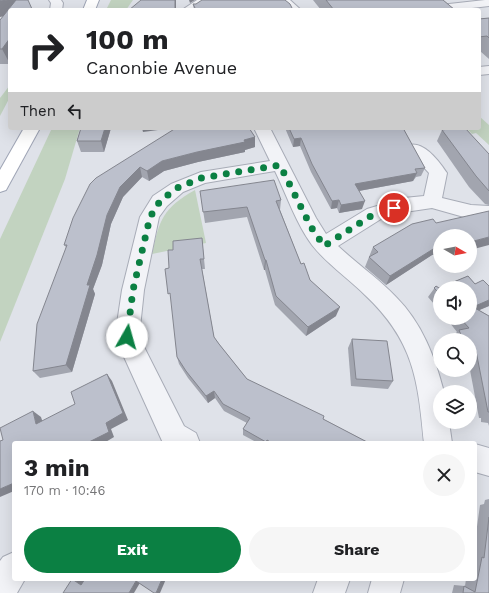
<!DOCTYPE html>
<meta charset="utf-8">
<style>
body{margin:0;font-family:"Work Sans",sans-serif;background:#f6f6f6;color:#202124;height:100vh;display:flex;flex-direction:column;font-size:15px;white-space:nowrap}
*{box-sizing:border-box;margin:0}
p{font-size:13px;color:#757577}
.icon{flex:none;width:22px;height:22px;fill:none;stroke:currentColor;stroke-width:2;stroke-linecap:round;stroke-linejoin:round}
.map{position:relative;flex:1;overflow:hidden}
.side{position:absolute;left:12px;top:441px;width:465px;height:140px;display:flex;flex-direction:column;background:#fff;border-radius:4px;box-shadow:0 4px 16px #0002}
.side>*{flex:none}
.guide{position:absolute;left:8px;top:8px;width:473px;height:122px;border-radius:4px;box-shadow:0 4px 16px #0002;background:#fff;color:#202124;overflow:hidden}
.needle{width:26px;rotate:99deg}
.fabs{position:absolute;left:433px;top:229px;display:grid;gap:8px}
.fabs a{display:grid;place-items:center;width:44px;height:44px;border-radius:50%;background:#fff;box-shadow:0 4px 16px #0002;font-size:20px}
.pin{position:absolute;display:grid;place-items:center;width:34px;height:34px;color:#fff;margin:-17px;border:2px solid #fff;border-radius:50%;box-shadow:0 1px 4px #0007}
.me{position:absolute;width:44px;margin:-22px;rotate:7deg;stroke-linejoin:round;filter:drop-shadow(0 0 3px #0008)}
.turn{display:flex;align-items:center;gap:14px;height:84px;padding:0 12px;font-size:18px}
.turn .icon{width:52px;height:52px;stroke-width:2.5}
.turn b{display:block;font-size:28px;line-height:34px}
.then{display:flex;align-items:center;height:38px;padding:0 12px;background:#0003;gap:8px;font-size:15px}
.round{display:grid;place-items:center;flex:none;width:42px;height:42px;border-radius:21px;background:#f6f6f6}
.overview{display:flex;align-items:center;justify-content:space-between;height:68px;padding:0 12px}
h1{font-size:24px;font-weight:700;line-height:30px}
.cta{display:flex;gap:8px;margin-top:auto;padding:8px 12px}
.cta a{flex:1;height:46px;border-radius:24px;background:#0b8043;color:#fff;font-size:16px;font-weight:700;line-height:46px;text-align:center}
.cta a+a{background:#f6f6f6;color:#202124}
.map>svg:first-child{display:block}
.green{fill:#c2d3c0}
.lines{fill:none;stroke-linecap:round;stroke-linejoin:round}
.minor-casing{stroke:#a8acb7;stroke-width:2}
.major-casing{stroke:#9ea4b5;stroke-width:2}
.minor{fill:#f2f3f7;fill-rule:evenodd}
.major{fill:#fff;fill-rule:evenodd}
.wall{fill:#a2a5af}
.shaded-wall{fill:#84868f}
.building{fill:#bcc0cc;stroke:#84868f}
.route{stroke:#0b8043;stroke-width:7;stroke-dasharray:0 12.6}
</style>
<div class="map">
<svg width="489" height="593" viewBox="0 0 489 593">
<rect width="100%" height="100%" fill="#dfe2e9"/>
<!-- green -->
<g class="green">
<polygon points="111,0 133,0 126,10 106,10"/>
<polygon points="10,85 10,97 0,116 0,98"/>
<polygon points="479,116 489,125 489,145 476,133 472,134 466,128 479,128"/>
<polygon points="52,128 80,128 65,179 0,342 0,239"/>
<path d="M195,190L206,243L152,254C159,220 163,208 195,190Z"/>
</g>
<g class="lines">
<!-- minor casing -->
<g class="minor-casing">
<g id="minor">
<polygon points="49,0 61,0 63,3 62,10 50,10 51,3"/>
<polygon points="197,0 211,0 196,10 182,10"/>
<polygon points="277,0 290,0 301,10 288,10"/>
<polygon points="485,0 489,0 489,6 455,10 416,10 418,8 422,7"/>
<polygon points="489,66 489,74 479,75 479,67"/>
<path d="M254,128H270L316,218L326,234L367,209L404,198L424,196L429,173L407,149L409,145C424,141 439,161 447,173L442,198L471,205L489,206V220L471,219L432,208L405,212L381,219L338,246C357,264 378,278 396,297C422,323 435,357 444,392H440V422H449L452,443H424C418,380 414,341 365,295C348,278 327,264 312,245C296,223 287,196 275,171L205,183L183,192L167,206L159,217L144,290L139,337L184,426L196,433L200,443H163L115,337L122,290L140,217L153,196L171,184L201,172L270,161Z"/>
<polygon points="475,444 489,448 489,476 475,472"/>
<polygon points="14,552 14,579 25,579 17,593 0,593 0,561 3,557"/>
<polygon points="318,579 350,579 345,593 313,593"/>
<polygon points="372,579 404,579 400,593 368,593"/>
</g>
</g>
<!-- major casing -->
<g class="major-casing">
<g id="major">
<polygon points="87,0 99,0 95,10 83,10"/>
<polygon points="24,128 40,128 6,190 0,192 0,170"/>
</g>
</g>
<!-- minor -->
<use href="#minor" class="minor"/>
<!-- major -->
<use href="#major" class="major"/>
</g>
<!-- wall -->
<g class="wall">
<polygon points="313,0 443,0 455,10 321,10"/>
<polygon points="193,4 196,4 293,10 194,10"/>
<polygon points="10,10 10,64 0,64 0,20"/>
<polygon points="489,18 489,59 480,51 479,51 479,19"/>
<polygon points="81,128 111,128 104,152 81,152 77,141"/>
<polygon points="285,128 403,128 425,168 421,176 416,177 413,181 359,191 362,209 339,213 337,208 331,209 311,172 300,146 293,147"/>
<polygon points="442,130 489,154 489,205 485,204 469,187 437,141"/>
<polygon points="255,137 255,147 245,150 245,152 198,162 164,171 149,181 142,177 123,197 111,224 102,265 93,289 95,294 72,372 40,378 33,371 66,247 64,245 96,178"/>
<polygon points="200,191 281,200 280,210 301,264 310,280 336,316 306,336 275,305 265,270 264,270 247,217 205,223"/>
<polygon points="436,223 470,236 432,255 386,285 365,267 373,247"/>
<polygon points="202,238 205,269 202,269 214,337 219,344 247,379 369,443 258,443 243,435 243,429 247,423 224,411 215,398 208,403 188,378 179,364 177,357 169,268 173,250"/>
<polygon points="468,276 475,284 483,280 489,286 489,306 479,310 489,316 489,426 488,423 481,422 481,418 479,418 470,370 470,340 452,340 451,338 457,332 446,318 470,318 470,288 440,288 440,311 428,297 436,286 439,288"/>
<polygon points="352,339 393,381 388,389 351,386 348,348"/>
<polygon points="489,499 489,593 452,593 454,585 465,586 466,579 475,579 475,541 480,505 484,504 485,500"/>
</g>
<!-- shaded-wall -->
<g class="shaded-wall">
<polygon points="8,0 18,0 10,15 0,17 0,1"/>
<rect x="175" y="0" width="1" height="10"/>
<polygon points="189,0 195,0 190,3"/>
<polygon points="10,38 10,64 2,49"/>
<polygon points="105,128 111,128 104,152 101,141"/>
<polygon points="142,128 173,128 143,132"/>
<polygon points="255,137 255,147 245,150 245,152 198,162 164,171 149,181 147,171 162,161"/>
<polygon points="301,138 300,146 293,147 294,139"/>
<polygon points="140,167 142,177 123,197 111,224 102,265 93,289 95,294 72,372 66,365 87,285 107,215 120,187"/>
<polygon points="417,173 413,181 353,192 355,184"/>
<polygon points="339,200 337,208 331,209 332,201"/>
<polygon points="365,201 362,209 339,213 341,205"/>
<polygon points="489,237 489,245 470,250 470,242"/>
<polygon points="440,245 440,254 432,255 386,285 390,276 438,246"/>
<polygon points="265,260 266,260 265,270 264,270"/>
<polygon points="489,300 489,306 470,314 473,307"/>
<polygon points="340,307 336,316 306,336 308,327"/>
<polygon points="107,374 112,381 128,420 111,429 114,437 104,443 87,443 106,423"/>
<polygon points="214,391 215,398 208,403 206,396"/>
<polygon points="33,411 41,417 45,429 36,424"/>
<polygon points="14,483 14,491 0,497 0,489"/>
<polygon points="72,579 80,579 89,585 81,585"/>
<polygon points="162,579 166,579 160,593 156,593"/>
<polygon points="136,581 141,581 134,593 129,593"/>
</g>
<!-- building -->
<g class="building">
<polygon points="0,0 8,0 0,1"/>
<polygon points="16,0 28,0 32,9 31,10 10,10 10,38 2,49 0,49 0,20"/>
<polygon points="141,0 175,0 175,10 129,10"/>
<polygon points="202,0 285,0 290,4 293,10 196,10 193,4 196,4"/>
<polygon points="326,0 443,0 455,10 334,10"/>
<polygon points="489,18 489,38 487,36 479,37 479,19"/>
<polygon points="81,128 105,128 101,141 77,141"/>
<polygon points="176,128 249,128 255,137 244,140 245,142 197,152 162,161 147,171 140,167 120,187 107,215 97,255 87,285 90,285 66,365 33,371 37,324 67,245 64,245 73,218 90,184 96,178"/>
<polygon points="289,128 403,128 425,168 415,169 417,173 355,184 365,201 341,205 339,200 332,201 312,164 301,138 294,139"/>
<polygon points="456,128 465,128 489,154 489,191 476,176 442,130"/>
<polygon points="274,180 281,200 276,201 301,264 304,263 310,280 340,307 308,327 276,296 266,260 265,260 247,207 203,212 200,191"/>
<polygon points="489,211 489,237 470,242 470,236 440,236 440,245 438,246 390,276 369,257 378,252 373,247 412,224 433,219 436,223"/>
<polygon points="202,238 204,259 200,259 214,337 219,344 247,379 324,416 323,419 369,443 272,443 267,440 266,442 243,429 250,418 223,404 214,391 206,396 186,371 177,357 170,293 168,294 165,269 169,268 168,250 173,250 173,241"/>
<polygon points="468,276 475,284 483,280 489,286 489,300 473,307 489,316 489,412 488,412 476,351 470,352 470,340 463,340 459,330 469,328 460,318 470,318 470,288 440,288 440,294 434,288 436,286 439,288"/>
<polygon points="352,339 387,341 393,381 356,379"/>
<polygon points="107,374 123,413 106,423 109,432 87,443 14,443 14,484 14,483 0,489 0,441 3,440 0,428 33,411 36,424 75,404 71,392"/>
<polygon points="489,517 489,593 463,593 464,586 475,592 482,557 484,558"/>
<polygon points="72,579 81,585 85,579 162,579 156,593 154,593 136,581 129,593 63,593"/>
</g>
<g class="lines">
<!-- route -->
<polyline class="route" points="127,337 133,290 150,217 160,201 177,188 201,178 280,165 311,227 324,246 374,214 394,208"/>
</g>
</svg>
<div class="fabs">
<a><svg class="needle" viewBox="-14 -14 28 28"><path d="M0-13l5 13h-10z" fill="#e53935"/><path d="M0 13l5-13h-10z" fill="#757577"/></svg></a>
<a><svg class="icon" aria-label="sound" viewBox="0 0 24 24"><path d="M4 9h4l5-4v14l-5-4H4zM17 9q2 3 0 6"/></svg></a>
<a><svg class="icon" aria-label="search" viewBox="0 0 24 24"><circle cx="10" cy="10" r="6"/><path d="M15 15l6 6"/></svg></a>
<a><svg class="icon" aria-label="layers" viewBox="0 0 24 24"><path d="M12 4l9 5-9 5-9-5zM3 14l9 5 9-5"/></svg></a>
</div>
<div class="pin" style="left:394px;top:208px;background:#d93025"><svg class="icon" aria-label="arrive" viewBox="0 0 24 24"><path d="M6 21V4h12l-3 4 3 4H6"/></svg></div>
<svg class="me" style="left:127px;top:337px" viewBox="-20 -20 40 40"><circle r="19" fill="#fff"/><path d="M0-13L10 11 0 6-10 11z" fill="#0b8043"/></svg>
<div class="guide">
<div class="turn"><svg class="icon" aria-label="right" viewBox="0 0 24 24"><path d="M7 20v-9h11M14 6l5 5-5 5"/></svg><div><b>100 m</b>Canonbie Avenue</div></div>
<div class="then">Then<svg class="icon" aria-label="left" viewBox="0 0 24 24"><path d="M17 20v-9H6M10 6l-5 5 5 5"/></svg></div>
</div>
<section class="side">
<div class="overview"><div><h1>3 min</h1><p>170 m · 10:46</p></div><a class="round"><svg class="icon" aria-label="close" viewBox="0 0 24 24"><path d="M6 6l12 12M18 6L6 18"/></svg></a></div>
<div class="cta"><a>Exit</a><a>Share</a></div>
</section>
</div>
